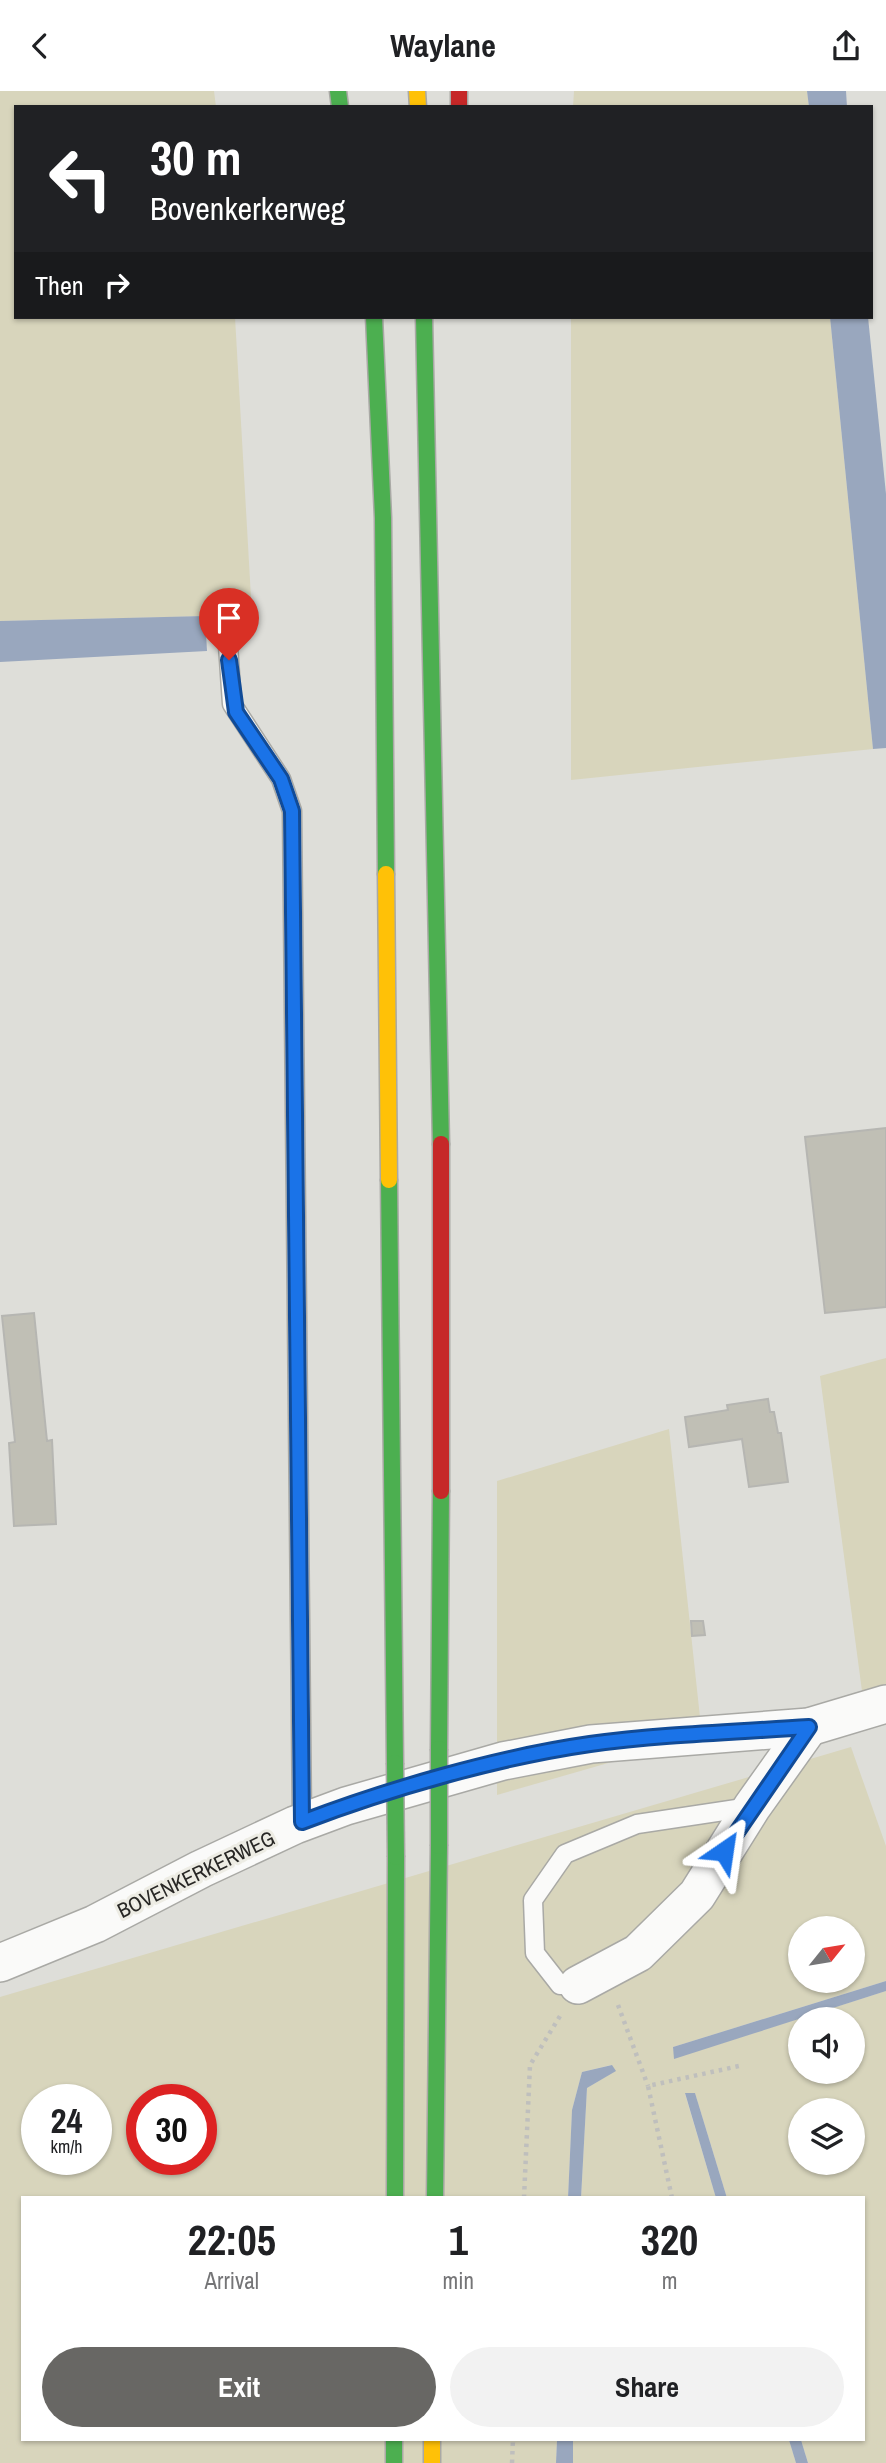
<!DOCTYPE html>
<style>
body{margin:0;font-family:"Archivo Narrow",sans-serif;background:#f2f2f2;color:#202124;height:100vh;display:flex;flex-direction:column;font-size:26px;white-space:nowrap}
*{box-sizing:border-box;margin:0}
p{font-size:23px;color:#757577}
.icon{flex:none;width:38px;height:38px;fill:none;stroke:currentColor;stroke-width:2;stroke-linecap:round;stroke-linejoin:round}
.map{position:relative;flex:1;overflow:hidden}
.drawer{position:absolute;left:21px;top:2105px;width:844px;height:245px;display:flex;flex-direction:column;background:#fff;border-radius:0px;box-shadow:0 2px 5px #0004}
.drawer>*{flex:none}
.banner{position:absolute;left:14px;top:14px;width:859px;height:214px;border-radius:0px;box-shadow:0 2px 5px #0004;background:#202124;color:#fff;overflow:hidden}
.needle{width:46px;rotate:60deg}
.fabs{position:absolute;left:788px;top:1825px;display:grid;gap:14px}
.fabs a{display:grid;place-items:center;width:77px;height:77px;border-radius:50%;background:#fff;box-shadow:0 2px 5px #0004;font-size:35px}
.speed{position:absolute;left:21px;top:1993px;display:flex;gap:14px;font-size:35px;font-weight:700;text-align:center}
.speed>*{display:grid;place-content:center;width:91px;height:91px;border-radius:50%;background:#fff;box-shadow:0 2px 5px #0004;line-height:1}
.speed small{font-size:18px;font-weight:400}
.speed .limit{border:10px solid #d22;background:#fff;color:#111}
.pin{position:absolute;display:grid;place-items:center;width:60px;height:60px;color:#fff;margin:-72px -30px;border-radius:50% 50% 50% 0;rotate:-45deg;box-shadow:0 0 7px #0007}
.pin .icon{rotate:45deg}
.me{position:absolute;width:77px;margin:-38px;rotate:32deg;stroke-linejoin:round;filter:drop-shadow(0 0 5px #0008)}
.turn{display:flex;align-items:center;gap:24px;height:147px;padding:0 21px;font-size:32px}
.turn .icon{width:91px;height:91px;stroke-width:2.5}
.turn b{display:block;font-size:49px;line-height:60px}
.then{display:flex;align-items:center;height:66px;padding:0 21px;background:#0003;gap:14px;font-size:26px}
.eta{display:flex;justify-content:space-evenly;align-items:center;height:119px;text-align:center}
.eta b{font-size:42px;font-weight:700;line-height:49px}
.primary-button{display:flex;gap:14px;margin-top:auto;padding:14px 21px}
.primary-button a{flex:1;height:80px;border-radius:42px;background:#686764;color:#fff;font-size:28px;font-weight:700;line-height:80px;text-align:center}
.primary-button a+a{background:#f2f2f2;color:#202124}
header{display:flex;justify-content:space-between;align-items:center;height:91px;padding:0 21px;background:#fff;font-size:32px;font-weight:700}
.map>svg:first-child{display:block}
.green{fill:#d8d5bc;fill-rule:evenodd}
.water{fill:#99a7be}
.building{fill:#c0bfb5;stroke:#b6b6b2;stroke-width:2}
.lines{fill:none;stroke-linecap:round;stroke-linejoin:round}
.lane-casing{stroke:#a9a9a5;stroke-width:21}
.street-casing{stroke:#a9a9a5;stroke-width:40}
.fast-casing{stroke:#a9a9a5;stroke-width:19}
.slow-casing{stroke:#a9a9a5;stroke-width:19}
.jam-casing{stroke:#a9a9a5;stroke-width:19}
.path{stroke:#bfbfbd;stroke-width:4.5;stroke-dasharray:3.5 5;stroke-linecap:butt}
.lane{stroke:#fafaf9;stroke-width:18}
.street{stroke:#fafaf9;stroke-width:37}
.fast{stroke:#4caf50;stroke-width:16}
.slow{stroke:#ffc107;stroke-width:16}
.jam{stroke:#c62828;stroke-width:16}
.fast-bridge-casing{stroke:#a9a9a5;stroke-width:19;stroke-linecap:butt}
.fast-bridge{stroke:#4caf50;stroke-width:16}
.route-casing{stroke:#114b97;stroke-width:18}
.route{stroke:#1a73e8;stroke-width:12}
.labels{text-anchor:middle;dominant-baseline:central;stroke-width:6;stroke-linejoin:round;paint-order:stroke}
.street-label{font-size:21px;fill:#282725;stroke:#edece4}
</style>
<header><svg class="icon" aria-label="back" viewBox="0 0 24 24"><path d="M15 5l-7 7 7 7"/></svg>Waylane<svg class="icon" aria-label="share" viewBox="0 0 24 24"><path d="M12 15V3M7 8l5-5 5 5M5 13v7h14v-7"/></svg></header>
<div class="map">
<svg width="886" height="2372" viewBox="0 0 886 2372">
<rect width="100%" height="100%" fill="#deded9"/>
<!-- green -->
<g class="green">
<polygon points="0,0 214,0 216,16 16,16 16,226 235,226 252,524 0,530"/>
<polygon points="574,0 807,0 809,16 573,16"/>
<polygon points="571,226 830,226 873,658 571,689"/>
<polygon points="886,1267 886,1593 862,1600 820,1285"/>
<polygon points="669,1338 702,1645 497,1704 497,1390"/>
<path d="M851,1656L886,1755V1890L673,1956L675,1967L886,1900V2372H808L801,2349L863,2348V2107H727L695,2002L685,2003L716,2107H581L587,1997L615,1980L611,1974L582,1981L572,2019L568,2107H23V2348H557L556,2372H0V1906ZM800,1838H852V1890H800ZM800,1928H852V1981H800ZM37,2009H96V2068H37ZM142,2009H201V2068H142ZM800,2020H852V2072H800Z"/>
<polygon points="573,2348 789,2349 796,2372 573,2372"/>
</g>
<!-- water -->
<g class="water">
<polygon points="807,0 846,0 847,16 809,16"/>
<polygon points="830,226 868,226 886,403 886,657 873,658"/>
<polygon points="205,525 207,560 0,571 0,530"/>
<polygon points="886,1890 886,1900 674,1968 673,1956"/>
<polygon points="612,1974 616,1980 587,1997 581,2107 568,2107 572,2019 582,1981"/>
<polygon points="685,2002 695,2002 727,2107 716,2107"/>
<polygon points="557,2349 573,2349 573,2372 556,2372"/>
<polygon points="789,2349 801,2349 808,2372 796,2372"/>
</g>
<!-- building -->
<g class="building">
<polygon points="886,1037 886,1216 825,1222 805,1046"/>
<polygon points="34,1222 47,1350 52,1349 56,1433 14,1435 9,1352 15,1351 2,1225"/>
<polygon points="768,1308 770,1321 774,1321 778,1342 781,1342 788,1391 749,1396 742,1348 689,1356 685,1326 728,1319 727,1314"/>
<polygon points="691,1530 703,1530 705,1544 692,1545"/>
</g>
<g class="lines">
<!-- lane casing -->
<g class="lane-casing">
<g id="lane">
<polyline points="226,525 232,613 281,688 292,720 302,1731"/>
<polyline points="578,1894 560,1894 535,1862 533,1809 565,1763 637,1733 750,1716"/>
</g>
</g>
<!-- street casing -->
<g class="street-casing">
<g id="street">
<polyline points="0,1872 95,1833 201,1778 295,1734 346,1715 503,1670 591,1653 809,1636 886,1613"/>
<polyline points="578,1894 638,1862 697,1804 752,1716 809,1636"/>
</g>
</g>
<!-- fast casing -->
<g class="fast-casing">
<g id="fast">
<polyline points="338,0 340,16"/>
<polyline points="374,226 383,427 386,783"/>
<polyline points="424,226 441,1053"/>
<polyline points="389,1089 395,1672"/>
<polyline points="439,1658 441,1400"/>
<polyline points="395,2107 396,1766"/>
<polyline points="435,2107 439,1755"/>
<polyline points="394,2348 394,2372"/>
</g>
</g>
<!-- slow casing -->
<g class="slow-casing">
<g id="slow">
<polyline points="417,0 418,16"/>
<polyline points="386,783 389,1089"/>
<polyline points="432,2348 432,2372"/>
</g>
</g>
<!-- jam casing -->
<g class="jam-casing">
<g id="jam">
<polyline points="459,0 459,16"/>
<polyline points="441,1400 441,1053"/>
</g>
</g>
<!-- path -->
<g class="path">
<polyline points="618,1914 648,1995"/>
<polyline points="524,2107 530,1974 560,1925"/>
<polyline points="672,2107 648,1995 739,1975"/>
<polyline points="512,2372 513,2348"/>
</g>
<!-- lane -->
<use href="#lane" class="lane"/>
<!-- street -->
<use href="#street" class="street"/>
<!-- fast -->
<use href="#fast" class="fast"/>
<!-- slow -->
<use href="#slow" class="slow"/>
<!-- jam -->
<use href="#jam" class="jam"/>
<!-- fast-bridge casing -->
<g class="fast-bridge-casing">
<g id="fast-bridge">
<polyline points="439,1658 439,1755"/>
<polyline points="395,1672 396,1766"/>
</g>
</g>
<!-- fast-bridge -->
<use href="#fast-bridge" class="fast-bridge"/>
</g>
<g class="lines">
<!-- route casing -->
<g class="route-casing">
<path id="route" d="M229,569L236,621L281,688L292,720L302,1731C388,1698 499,1666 590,1653C662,1643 736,1641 809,1636L724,1760"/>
</g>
<!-- route -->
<use href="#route" class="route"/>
</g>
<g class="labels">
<!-- street labels -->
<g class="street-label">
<text transform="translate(196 1783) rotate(-26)">BOVENKERKERWEG</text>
</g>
</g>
</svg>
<div class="fabs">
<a><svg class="needle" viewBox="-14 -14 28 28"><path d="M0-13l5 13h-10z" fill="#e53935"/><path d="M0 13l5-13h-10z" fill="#757577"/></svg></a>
<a><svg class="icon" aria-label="sound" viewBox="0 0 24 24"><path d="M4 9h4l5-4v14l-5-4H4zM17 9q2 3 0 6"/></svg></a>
<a><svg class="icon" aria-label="layers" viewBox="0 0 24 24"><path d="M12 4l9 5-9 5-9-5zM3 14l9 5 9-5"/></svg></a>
</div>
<div class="speed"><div>24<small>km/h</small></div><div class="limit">30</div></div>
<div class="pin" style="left:229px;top:569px;background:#d93025"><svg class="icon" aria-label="arrive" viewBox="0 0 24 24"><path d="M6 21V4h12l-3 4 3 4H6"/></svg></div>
<svg class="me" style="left:724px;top:1760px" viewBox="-20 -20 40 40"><path d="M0-17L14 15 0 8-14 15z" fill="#1a73e8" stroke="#fff" stroke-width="4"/></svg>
<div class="banner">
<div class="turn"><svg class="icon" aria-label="left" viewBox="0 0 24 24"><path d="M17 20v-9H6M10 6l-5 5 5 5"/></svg><div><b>30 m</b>Bovenkerkerweg</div></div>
<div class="then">Then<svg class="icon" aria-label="right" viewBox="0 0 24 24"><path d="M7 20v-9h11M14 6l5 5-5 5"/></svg></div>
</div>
<section class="drawer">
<div class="eta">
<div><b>22:05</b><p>Arrival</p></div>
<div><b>1</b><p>min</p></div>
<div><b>320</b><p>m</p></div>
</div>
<div class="primary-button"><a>Exit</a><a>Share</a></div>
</section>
</div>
